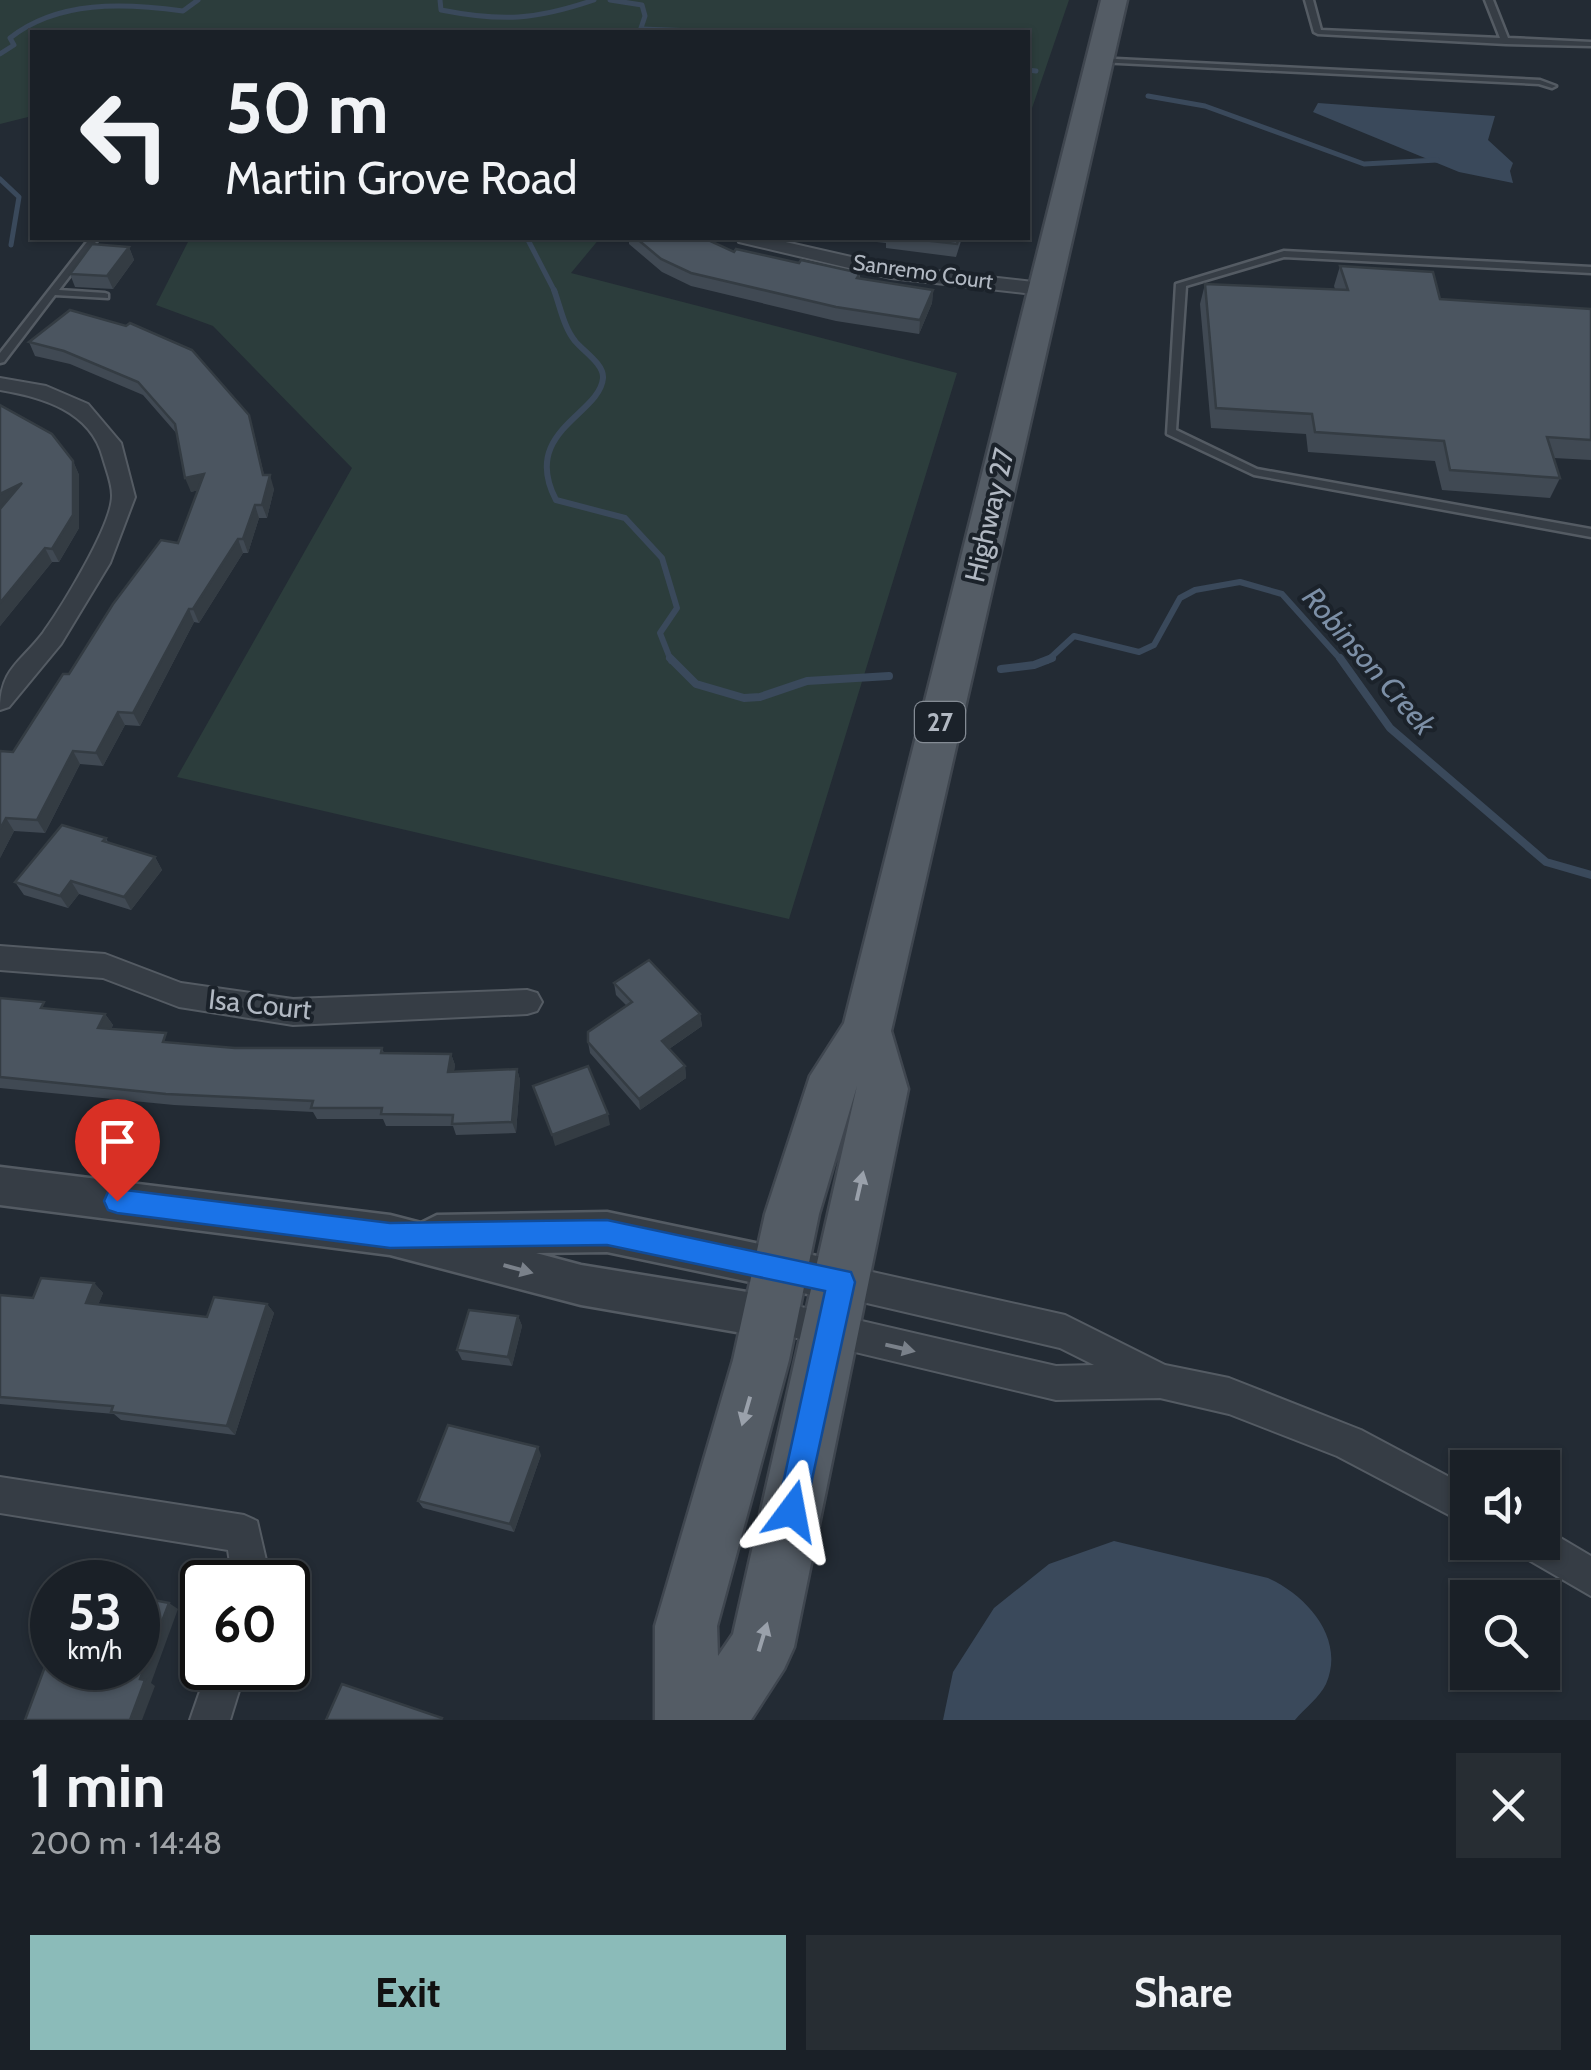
<!DOCTYPE html>
<meta charset="utf-8">
<style>
body{margin:0;font-family:Cabin,sans-serif;background:#272d33;color:#f1f3f6;height:100vh;display:flex;flex-direction:column;font-size:38px;white-space:nowrap}
*{box-sizing:border-box;margin:0}
p{font-size:32px;color:#9fa3a7}
.icon{flex:none;width:55px;height:55px;fill:none;stroke:currentColor;stroke-width:2;stroke-linecap:round;stroke-linejoin:round}
.map{position:relative;height:1720px;overflow:hidden}
.details{display:flex;flex-direction:column;background:#1a2027;flex:1}
.details>*{flex:none}
.hud{position:absolute;left:30px;top:30px;width:1000px;height:210px;border-radius:0px;box-shadow:0 2px 8px #0004,0 0 0 2px #383e44;background:#1a2027;color:#f1f3f6;overflow:hidden}
.buttons{position:absolute;left:1450px;top:1450px;display:grid;gap:20px}
.buttons a{display:grid;place-items:center;width:110px;height:110px;border-radius:0px;background:#1a2027;box-shadow:0 2px 8px #0004,0 0 0 2px #383e44;font-size:50px}
.speed{position:absolute;left:30px;top:1560px;display:flex;gap:20px;font-size:50px;font-weight:700;text-align:center}
.speed>*{display:grid;place-content:center;width:130px;height:130px;border-radius:50%;background:#1a2027;box-shadow:0 2px 8px #0004,0 0 0 2px #383e44;line-height:1}
.speed small{font-size:25px;font-weight:400}
.speed .limit{border:5px solid #111;border-radius:15px;background:#fff;color:#111}
.pin{position:absolute;display:grid;place-items:center;width:85px;height:85px;color:#fff;margin:-102px -42px;border-radius:50% 50% 50% 0;rotate:-45deg;box-shadow:0 0 10px #0007}
.pin .icon{rotate:45deg}
.me{position:absolute;width:110px;margin:-55px;rotate:13deg;stroke-linejoin:round;filter:drop-shadow(0 0 8px #0008)}
.turn{display:flex;align-items:center;gap:35px;height:210px;padding:0 30px;font-size:45px}
.turn .icon{width:130px;height:130px;stroke-width:2.5}
.turn b{display:block;font-size:70px;line-height:85px}
.round{display:grid;place-items:center;flex:none;width:105px;height:105px;border-radius:0px;background:#272d33}
.summary{display:flex;align-items:center;justify-content:space-between;height:170px;padding:0 30px}
h1{font-size:60px;font-weight:800;line-height:75px}
.cta{display:flex;gap:20px;margin-top:auto;padding:20px 30px}
.cta a{flex:1;height:115px;border-radius:0px;background:#8bbbb9;color:#111;font-size:40px;font-weight:800;line-height:115px;text-align:center}
.cta a+a{background:#272d33;color:#f1f3f6}
.map>svg:first-child{display:block}
.green{fill:#2c3d3c}
.water{fill:#3a495b}
.lines{fill:none;stroke-linecap:round;stroke-linejoin:round}
.stream-far2{stroke:#3a495b;stroke-width:5}
.stream-far1{stroke:#3a495b;stroke-width:6}
.stream{stroke:#3a495b;stroke-width:8}
.service-casing{stroke:#545b63;stroke-width:5}
.minor-casing{stroke:#545b63;stroke-width:4}
.tertiary-casing{stroke:#545b63;stroke-width:5}
.primary-casing{stroke:#3f464f;stroke-width:5}
.service{fill:#363d45;fill-rule:evenodd}
.minor{fill:#363d45;fill-rule:evenodd}
.tertiary{fill:#363d45;fill-rule:evenodd}
.primary{fill:#545c65;fill-rule:evenodd}
.wall{fill:#404953}
.shaded-wall{fill:#343c43}
.building{fill:#4b5560;stroke:#343c43;stroke-width:2.5}
.oneway{fill:#9aa1ab}
.oneway2{fill:#7a818a}
.route{fill:#1a73e8;stroke:#114b97;stroke-width:2.5}
.labels{text-anchor:middle;dominant-baseline:central;stroke-width:8;stroke-linejoin:round;paint-order:stroke}
.far-street-label{font-size:22px;fill:#b1b8c2;stroke:#1b222a}
.shield{fill:#1b222a;stroke:#848b94;stroke-width:2.5}
.shield-label{font-size:25px;font-weight:bold;fill:#b1b8c2}
.street-label{font-size:28px;fill:#b1b8c2;stroke:#1b222a}
.water-label{font-size:30px;font-style:italic;fill:#7c8fa6;stroke:#1b222a}
</style>
<div class="map">
<svg width="1591" height="1720" viewBox="0 0 1591 1720">
<rect width="100%" height="100%" fill="#232b34"/>
<!-- green -->
<g class="green">
<polygon points="0,0 1069,0 1031,111 1028,111 1028,32 32,32 32,116 0,124"/>
<polygon points="190,238 600,238 571,273 957,373 789,919 177,777 352,468 213,326 156,305"/>
</g>
<!-- water -->
<g class="water">
<polygon points="1318,103 1495,116 1488,140 1513,163 1510,171 1513,183 1459,172 1313,112"/>
<path d="M1114,1541L1268,1578C1306,1595 1346,1638 1326,1684C1320,1697 1304,1709 1295,1720H943L953,1672L994,1608L1049,1564Z"/>
</g>
<g class="lines">
<!-- stream-far2 -->
<g class="stream-far2">
<path d="M440,0L441,10C502,22 535,20 594,0"/>
<polyline points="610,0 642,5 645,16 640,31"/>
<polyline points="642,29 720,32"/>
<path d="M0,54L14,45L10,38C58,0 124,3 183,11L198,0"/>
<polyline points="1028,70 1036,71"/>
<polyline points="1148,96 1205,106 1364,164 1437,160"/>
<polyline points="0,179 19,197 11,245"/>
<polyline points="527,238 555,292"/>
</g>
<!-- stream-far1 -->
<g class="stream-far1">
<path d="M554,290C560,306 564,328 575,341C583,351 604,364 603,378C600,415 520,431 556,500L625,518L662,558L677,608L660,633L671,661"/>
<polyline points="1047,661 1074,636 1139,652 1154,645 1180,598 1195,590 1240,582 1282,594 1342,661"/>
</g>
<!-- stream -->
<g class="stream">
<polyline points="670,658 696,684 744,698 760,697 807,681 889,676"/>
<polyline points="1340,658 1390,728 1546,862 1591,875"/>
<polyline points="1001,669 1034,665 1052,658"/>
</g>
<!-- service casing -->
<g class="service-casing">
<g id="service">
<polygon points="1305,0 1313,0 1321,30 1500,38 1485,0 1493,0 1508,38 1591,42 1591,46 1506,44 1318,34 1314,32"/>
<polygon points="1096,58 1540,80 1556,86 1552,88 1539,84 1099,62 1095,60"/>
<polygon points="90,238 99,238 59,290 105,293 108,294 108,298 55,295 4,362 0,363 0,353"/>
<polygon points="1284,251 1591,267 1591,273 1284,257 1186,286 1176,430 1257,469 1591,529 1591,537 1254,475 1167,434 1176,284"/>
</g>
</g>
<!-- minor casing -->
<g class="minor-casing">
<g id="minor">
<polygon points="737,238 768,238 891,266 1042,283 1052,289 1042,295 891,278 739,242"/>
<path d="M0,378L46,386L88,404L121,443L135,497L110,563L61,644L9,707L0,710C0,669 20,663 43,633C61,608 113,524 112,495C112,483 106,469 103,458C91,411 42,397 0,390Z"/>
<polygon points="0,946 105,954 181,983 293,999 527,990 537,993 542,1002 537,1011 527,1014 293,1025 179,1007 103,978 0,970"/>
<polygon points="841,1265 1065,1315 1165,1365 1229,1378 1361,1430 1468,1487 1468,1525 1337,1456 1229,1414 1160,1398 1056,1400 759,1329 754,1317 759,1305 771,1300 1056,1366 1094,1365 1060,1348 841,1297 829,1292 824,1281 829,1270"/>
<polygon points="0,1477 244,1515 257,1521 271,1582 233,1582 228,1550 0,1513"/>
<polygon points="1542,1527 1591,1556 1591,1596 1520,1555 1515,1542 1542,1542"/>
<polygon points="208,1668 246,1668 230,1720 190,1720"/>
</g>
</g>
<!-- tertiary casing -->
<g class="tertiary-casing">
<polygon id="tertiary" points="0,1167 390,1215 421,1223 437,1215 607,1212 841,1261 856,1267 862,1281 856,1295 841,1301 607,1252 536,1253 581,1265 771,1296 786,1302 793,1317 786,1332 771,1338 581,1305 390,1255 0,1205"/>
</g>
<!-- primary casing -->
<g class="primary-casing">
<path id="primary" d="M1101,0H1127L891,1031L908,1089L794,1647L784,1669L751,1720H655V1626L733,1360L765,1214L810,1076L844,1023ZM857,1086L733,1634L718,1656L717,1626L789,1360L819,1214Z"/>
</g>
<!-- service -->
<use href="#service" class="service"/>
<!-- minor -->
<use href="#minor" class="minor"/>
<!-- tertiary -->
<use href="#tertiary" class="tertiary"/>
<!-- primary -->
<use href="#primary" class="primary"/>
</g>
<!-- wall -->
<g class="wall">
<polygon points="629,238 704,238 734,252 860,273 860,278 933,290 932,303 919,334 836,321 691,286 662,272 629,244"/>
<polygon points="840,238 962,238 956,257 886,248 886,243"/>
<polygon points="129,247 134,260 113,289 75,287 70,274"/>
<polygon points="1340,266 1440,299 1591,309 1591,460 1554,458 1560,478 1550,498 1442,490 1435,461 1308,452 1306,434 1211,428 1200,304 1205,284 1335,289 1334,286"/>
<polygon points="70,310 253,429 264,475 274,489 267,518 259,518 248,553 243,553 199,623 194,622 140,726 125,725 103,766 80,764 45,833 14,831 0,858 13,752 69,674 178,543 198,490 191,492 177,434 143,395 70,364 35,356 29,342"/>
<polygon points="0,405 73,461 79,475 79,528 59,562 52,562 0,626"/>
<polygon points="106,838 108,842 155,857 162,870 131,910 79,894 68,908 24,895 15,882"/>
<polygon points="614,983 700,1014 702,1026 669,1049 685,1066 686,1078 640,1110 590,1053 588,1042 627,1006 616,995"/>
<polygon points="0,998 49,1009 105,1014 113,1025 111,1029 172,1043 235,1048 382,1048 384,1053 451,1054 455,1065 454,1071 517,1069 520,1080 516,1133 456,1135 453,1126 386,1126 383,1119 317,1119 313,1112 174,1105 0,1088"/>
<polygon points="94,1283 103,1293 98,1305 207,1317 267,1304 274,1313 235,1435 121,1420 114,1414 0,1404 0,1295 33,1298"/>
<polygon points="518,1316 522,1326 512,1366 462,1360 457,1350"/>
<polygon points="541,1455 514,1532 423,1508 418,1501"/>
</g>
<!-- shaded-wall -->
<g class="shaded-wall">
<polygon points="129,247 134,260 113,289 107,276"/>
<polygon points="933,290 932,303 919,334 920,320"/>
<polygon points="249,415 267,487 270,475 274,489 267,518 262,505 263,475"/>
<polygon points="73,461 79,475 79,528 59,562 52,549"/>
<polygon points="204,474 210,487 191,492 185,478"/>
<polygon points="22,483 0,511 0,494"/>
<polygon points="255,505 259,518 248,553 243,539"/>
<polygon points="238,539 243,553 199,623 193,609"/>
<polygon points="45,548 52,562 0,626 0,603"/>
<polygon points="189,609 194,622 140,726 133,713"/>
<polygon points="118,712 125,725 103,766 96,753"/>
<polygon points="73,751 80,764 45,833 37,820"/>
<polygon points="6,818 14,831 0,858 0,829"/>
<polygon points="155,857 162,870 131,910 124,897"/>
<polygon points="71,881 79,894 68,908 60,896"/>
<polygon points="105,1014 113,1025 106,1040 98,1028"/>
<polygon points="700,1014 702,1026 663,1053 662,1041"/>
<polygon points="451,1054 455,1065 452,1083 448,1072"/>
<polygon points="685,1066 686,1078 640,1110 639,1099"/>
<polygon points="517,1069 520,1080 516,1133 512,1122"/>
<polygon points="608,1114 610,1125 555,1146 552,1135"/>
<polygon points="94,1283 103,1293 95,1313 86,1303"/>
<polygon points="267,1304 274,1313 235,1435 227,1426"/>
<polygon points="518,1316 522,1326 512,1366 508,1357"/>
<polygon points="538,1447 541,1455 514,1532 510,1524"/>
<polygon points="169,1603 178,1609 151,1683 155,1686 142,1720 130,1720 140,1679"/>
</g>
<!-- building -->
<g class="building">
<polygon points="636,238 704,238 734,252 736,249 799,263 801,260 860,273 857,278 933,290 920,320 836,307 691,273 661,259"/>
<polygon points="905,238 959,238 957,244"/>
<polygon points="92,244 129,247 107,276 70,274"/>
<polygon points="1340,266 1433,272 1440,299 1591,309 1591,440 1547,437 1560,478 1450,470 1444,441 1315,432 1312,414 1216,408 1205,284 1348,290"/>
<polygon points="70,310 126,326 130,323 192,350 249,415 263,475 270,475 262,505 255,505 243,539 238,539 193,609 189,609 133,713 118,712 96,753 73,751 37,820 6,818 0,829 0,751 13,752 63,674 69,674 113,604 161,540 178,543 204,474 185,478 175,424 138,382 64,351 29,342"/>
<polygon points="0,405 52,434 73,461 73,515 52,549 45,548 0,603 0,509 22,483 0,494"/>
<polygon points="62,825 106,838 103,841 155,857 124,897 71,881 60,896 15,882"/>
<polygon points="649,960 700,1014 662,1041 685,1066 639,1099 588,1042 588,1032 632,1002 614,983"/>
<polygon points="0,998 44,1002 41,1008 105,1014 98,1028 166,1033 163,1042 235,1048 382,1048 381,1053 451,1054 448,1072 517,1069 512,1122 452,1124 453,1115 381,1114 382,1108 311,1108 313,1101 166,1094 0,1077"/>
<polygon points="588,1066 608,1114 552,1135 533,1086"/>
<polygon points="41,1278 94,1283 86,1303 207,1317 214,1297 267,1304 227,1426 111,1412 113,1406 0,1397 0,1295 33,1298"/>
<polygon points="469,1310 518,1316 508,1357 457,1350"/>
<polygon points="448,1425 538,1447 510,1524 418,1501"/>
<polygon points="138,1597 169,1603 140,1679 145,1680 130,1720 25,1720 52,1648 52,1668 138,1668"/>
<polygon points="342,1684 442,1718 441,1720 326,1720"/>
</g>
<!-- one-way arrows -->
<defs><path id="oneway-solid" d="M-6-.8H1V-3.2L6.5 0L1 3.2V.8H-6Z" transform="scale(2.5)"/></defs>
<g class="oneway">
<use href="#oneway-solid" transform="translate(860 1186) rotate(-77)"/>
<use href="#oneway-solid" transform="translate(746 1411) rotate(106)"/>
<use href="#oneway-solid" transform="translate(763 1637) rotate(-73)"/>
</g>
<g class="oneway2">
<use href="#oneway-solid" transform="translate(518 1269) rotate(15)"/>
<use href="#oneway-solid" transform="translate(900 1348) rotate(13)"/>
</g>
<!-- route -->
<polygon class="route" points="117,1189 390,1223 607,1220 851,1272 855,1282 803,1521 792,1526 782,1521 777,1511 825,1291 607,1245 390,1248 117,1213 108,1210 104,1201 108,1192"/>
<g class="labels">
<!-- far-street labels -->
<g class="far-street-label">
<text transform="translate(923 272) rotate(8)">Sanremo Court</text>
</g>
<!-- shield labels -->
<rect class="shield" x="915" y="702" width="50" height="40" rx="8"/>
<g class="shield-label">
<text x="940" y="722">27</text>
</g>
<!-- street labels -->
<g class="street-label">
<text transform="translate(989 515) rotate(-77)">Highway 27</text>
<text transform="translate(260 1004) rotate(6)">Isa Court</text>
</g>
<!-- water labels -->
<g class="water-label">
<text transform="translate(1369 661) rotate(49)">Robinson Creek</text>
</g>
</g>
</svg>
<div class="buttons">
<a><svg class="icon" aria-label="sound" viewBox="0 0 24 24"><path d="M4 9h4l5-4v14l-5-4H4zM17 9q2 3 0 6"/></svg></a>
<a><svg class="icon" aria-label="search" viewBox="0 0 24 24"><circle cx="10" cy="10" r="6"/><path d="M15 15l6 6"/></svg></a>
</div>
<div class="speed"><div>53<small>km/h</small></div><div class="limit">60</div></div>
<div class="pin" style="left:117px;top:1201px;background:#d93025"><svg class="icon" aria-label="arrive" viewBox="0 0 24 24"><path d="M6 21V4h12l-3 4 3 4H6"/></svg></div>
<svg class="me" style="left:792px;top:1511px" viewBox="-20 -20 40 40"><path d="M0-17L14 15 0 8-14 15z" fill="#1a73e8" stroke="#fff" stroke-width="4"/></svg>
<div class="hud">
<div class="turn"><svg class="icon" aria-label="left" viewBox="0 0 24 24"><path d="M17 20v-9H6M10 6l-5 5 5 5"/></svg><div><b>50 m</b>Martin Grove Road</div></div>
</div>
</div>
<section class="details">
<div class="summary"><div><h1>1 min</h1><p>200 m · 14:48</p></div><a class="round"><svg class="icon" aria-label="close" viewBox="0 0 24 24"><path d="M6 6l12 12M18 6L6 18"/></svg></a></div>
<div class="cta"><a>Exit</a><a>Share</a></div>
</section>
